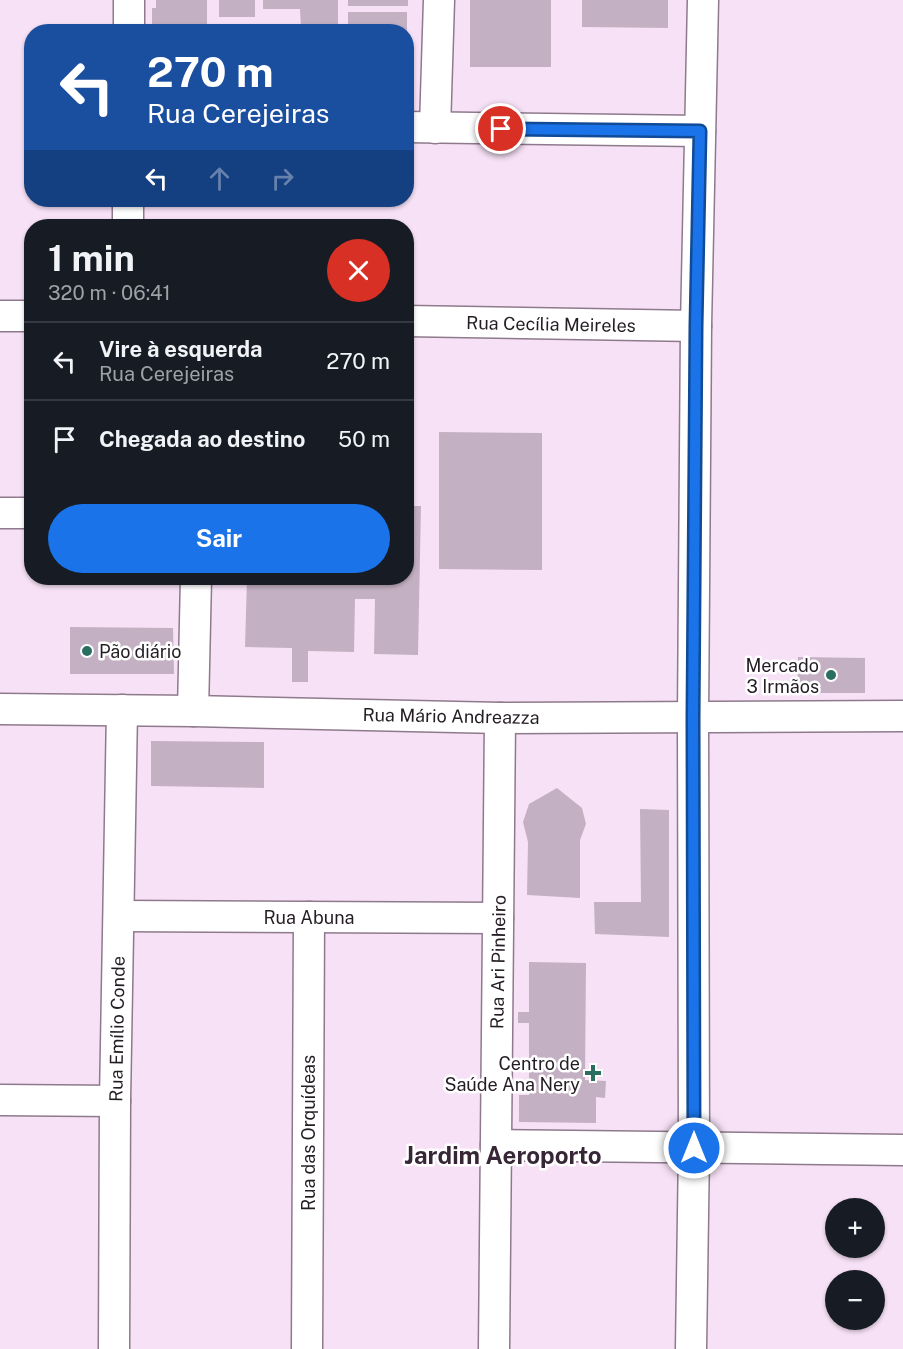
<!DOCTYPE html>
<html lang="pt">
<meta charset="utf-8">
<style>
body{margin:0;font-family:"Public Sans",sans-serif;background:#20242c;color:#f1f3f6;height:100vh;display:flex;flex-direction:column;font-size:22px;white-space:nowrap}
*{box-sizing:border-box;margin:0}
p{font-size:20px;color:#9ea1a6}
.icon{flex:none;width:33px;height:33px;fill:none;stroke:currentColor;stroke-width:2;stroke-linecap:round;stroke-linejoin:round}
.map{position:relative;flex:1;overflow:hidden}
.panel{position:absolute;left:24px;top:219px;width:390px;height:366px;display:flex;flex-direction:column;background:#171b24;border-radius:24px;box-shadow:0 2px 4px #0004}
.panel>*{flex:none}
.hud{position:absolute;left:24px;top:24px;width:390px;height:183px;border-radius:24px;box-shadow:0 2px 4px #0004;background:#1a4fa0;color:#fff;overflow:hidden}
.tools{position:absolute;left:825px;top:1198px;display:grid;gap:12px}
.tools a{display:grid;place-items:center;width:60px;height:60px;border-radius:50%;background:#171b24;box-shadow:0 2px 4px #0004;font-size:30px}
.pin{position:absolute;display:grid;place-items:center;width:51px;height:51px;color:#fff;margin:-26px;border:3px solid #fff;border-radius:50%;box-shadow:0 2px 6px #0007}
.me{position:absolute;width:66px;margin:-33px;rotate:0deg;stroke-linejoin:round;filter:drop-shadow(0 0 4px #0008)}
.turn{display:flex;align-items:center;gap:21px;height:126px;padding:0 24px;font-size:27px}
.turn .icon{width:78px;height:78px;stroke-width:2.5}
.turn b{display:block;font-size:42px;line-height:51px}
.lanes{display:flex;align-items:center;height:57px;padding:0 24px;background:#0003;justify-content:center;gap:30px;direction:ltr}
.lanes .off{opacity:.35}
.round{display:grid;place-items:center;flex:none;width:63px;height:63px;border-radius:32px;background:#20242c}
.summary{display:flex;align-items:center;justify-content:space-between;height:102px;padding:0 24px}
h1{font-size:36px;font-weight:700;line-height:45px}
.action{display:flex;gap:12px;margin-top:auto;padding:12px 24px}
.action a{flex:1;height:69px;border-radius:36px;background:#1a73e8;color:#fff;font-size:24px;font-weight:700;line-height:69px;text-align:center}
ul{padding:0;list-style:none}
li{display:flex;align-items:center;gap:18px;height:78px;padding:0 24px;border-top:2px solid #363941}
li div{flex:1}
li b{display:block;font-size:22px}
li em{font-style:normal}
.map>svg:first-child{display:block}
.building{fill:#c4b0c3}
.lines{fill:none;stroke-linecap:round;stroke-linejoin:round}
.street-casing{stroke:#8e7a8c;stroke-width:33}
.street{stroke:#fff;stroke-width:30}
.route-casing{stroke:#114b97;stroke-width:15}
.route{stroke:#1a73e8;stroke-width:10}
.poi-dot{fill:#2a6e61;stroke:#fff;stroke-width:2}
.labels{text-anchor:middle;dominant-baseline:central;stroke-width:5;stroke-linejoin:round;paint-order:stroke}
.street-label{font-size:18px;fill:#241d24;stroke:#fff}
.poi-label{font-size:18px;fill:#241d24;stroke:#fff;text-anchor:end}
.district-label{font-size:24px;font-weight:bold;fill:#362636;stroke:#fff}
</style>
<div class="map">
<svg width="903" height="1349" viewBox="0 0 903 1349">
<rect width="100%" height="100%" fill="#f7e1f6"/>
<!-- building -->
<g class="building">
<polygon points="156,0 207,0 207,32 152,32 152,8 156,8"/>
<rect x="219" y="0" width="36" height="17"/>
<polygon points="263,0 338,0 338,30 301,30 300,9 263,9"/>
<rect x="348" y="0" width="60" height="6"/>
<rect x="470" y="0" width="81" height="67"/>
<polygon points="582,0 668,0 668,28 582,27"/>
<rect x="348" y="12" width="59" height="20"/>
<polygon points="439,432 542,433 542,570 439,569"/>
<polygon points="406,506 421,506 418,655 374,654 375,599 355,599 354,652 308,651 308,682 292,682 292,648 245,647 247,578 406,578"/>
<polygon points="70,627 173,628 174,674 70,674"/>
<polygon points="798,657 865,658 865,693 797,693"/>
<polygon points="151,741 264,742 264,788 151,786"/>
<polygon points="557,788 582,808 586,824 580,840 580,898 527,895 528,842 523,822 529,804"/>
<polygon points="640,809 669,810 669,937 595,934 594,902 641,902"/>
<polygon points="529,962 586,963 585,1080 606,1081 605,1098 596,1097 596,1123 519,1122 519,1095 529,1095 529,1023 518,1023 518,1012 529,1012"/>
</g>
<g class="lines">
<!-- street casing -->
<g class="street-casing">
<g id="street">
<polyline points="129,32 129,0"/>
<polyline points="406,127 700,131"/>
<polyline points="435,128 439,0"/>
<polyline points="128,226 128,200"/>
<polyline points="0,316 32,316"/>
<polyline points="406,321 696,326"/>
<polyline points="0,513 32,513"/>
<polyline points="0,709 193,711 500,718 903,716"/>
<polyline points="193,711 196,578"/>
<polyline points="119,916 498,918"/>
<polyline points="0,1100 115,1101"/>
<polyline points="496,1145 903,1150"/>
<polyline points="114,1349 115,1101 122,710"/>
<polyline points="307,1349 309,917"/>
<polyline points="494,1349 500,718"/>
<polyline points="691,1349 694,1148 693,718 696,326 703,0"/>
</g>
</g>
<!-- street -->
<use href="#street" class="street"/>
</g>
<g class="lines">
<!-- route casing -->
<g class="route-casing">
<polyline id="route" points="501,129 700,131 696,326 693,718 694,1148"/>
</g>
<!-- route -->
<use href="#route" class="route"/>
</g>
<!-- markers -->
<g class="poi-dot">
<circle cx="87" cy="651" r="6"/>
<circle cx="831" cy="675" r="6"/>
<path d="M590 1064h6v6h6v6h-6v6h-6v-6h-6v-6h6z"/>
</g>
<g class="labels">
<!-- street labels -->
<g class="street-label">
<text transform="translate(551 324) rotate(1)">Rua Cecília Meireles</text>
<text transform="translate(451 716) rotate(1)">Rua Mário Andreazza</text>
<text x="309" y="917">Rua Abuna</text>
<text transform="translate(498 962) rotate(-89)">Rua Ari Pinheiro</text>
<text transform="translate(117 1029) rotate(-89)">Rua Emílio Conde</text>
<text transform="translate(308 1133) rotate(-90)">Rua das Orquídeas</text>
</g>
<!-- poi labels -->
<g class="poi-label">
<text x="99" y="651" text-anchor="start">Pão diário</text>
<text x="819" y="665">Mercado<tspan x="819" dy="21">3 Irmãos</tspan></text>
<text x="580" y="1063">Centro de<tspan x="580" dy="21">Saúde Ana Nery</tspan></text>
</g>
<!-- district labels -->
<g class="district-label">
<text x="503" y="1155">Jardim Aeroporto</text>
</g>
</g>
</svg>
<div class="tools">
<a>+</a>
<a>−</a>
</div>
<div class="pin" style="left:501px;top:129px;background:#d93025"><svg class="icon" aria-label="arrive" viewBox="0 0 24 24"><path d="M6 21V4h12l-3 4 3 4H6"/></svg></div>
<svg class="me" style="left:694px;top:1148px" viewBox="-20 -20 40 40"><circle r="17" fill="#1a73e8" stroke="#fff" stroke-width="3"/><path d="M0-11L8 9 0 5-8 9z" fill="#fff"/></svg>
<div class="hud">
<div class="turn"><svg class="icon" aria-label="left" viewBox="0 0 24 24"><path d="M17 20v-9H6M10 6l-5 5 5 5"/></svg><div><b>270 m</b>Rua Cerejeiras</div></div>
<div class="lanes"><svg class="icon" aria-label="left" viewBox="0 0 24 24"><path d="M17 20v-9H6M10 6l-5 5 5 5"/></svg><svg class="icon off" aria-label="ahead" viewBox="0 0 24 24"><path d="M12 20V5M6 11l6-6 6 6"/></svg><svg class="icon off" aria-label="right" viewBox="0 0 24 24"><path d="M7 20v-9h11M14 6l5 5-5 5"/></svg></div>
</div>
<section class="panel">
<div class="summary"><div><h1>1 min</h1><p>320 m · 06:41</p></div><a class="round" style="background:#d93025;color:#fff"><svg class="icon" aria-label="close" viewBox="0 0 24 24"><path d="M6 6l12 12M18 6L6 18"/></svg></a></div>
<ul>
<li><svg class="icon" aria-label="left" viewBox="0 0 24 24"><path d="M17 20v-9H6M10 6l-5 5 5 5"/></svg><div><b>Vire à esquerda</b><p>Rua Cerejeiras</p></div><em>270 m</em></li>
<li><svg class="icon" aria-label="arrive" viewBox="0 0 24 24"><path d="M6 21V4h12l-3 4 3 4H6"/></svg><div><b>Chegada ao destino</b></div><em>50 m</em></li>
</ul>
<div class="action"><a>Sair</a></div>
</section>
</div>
